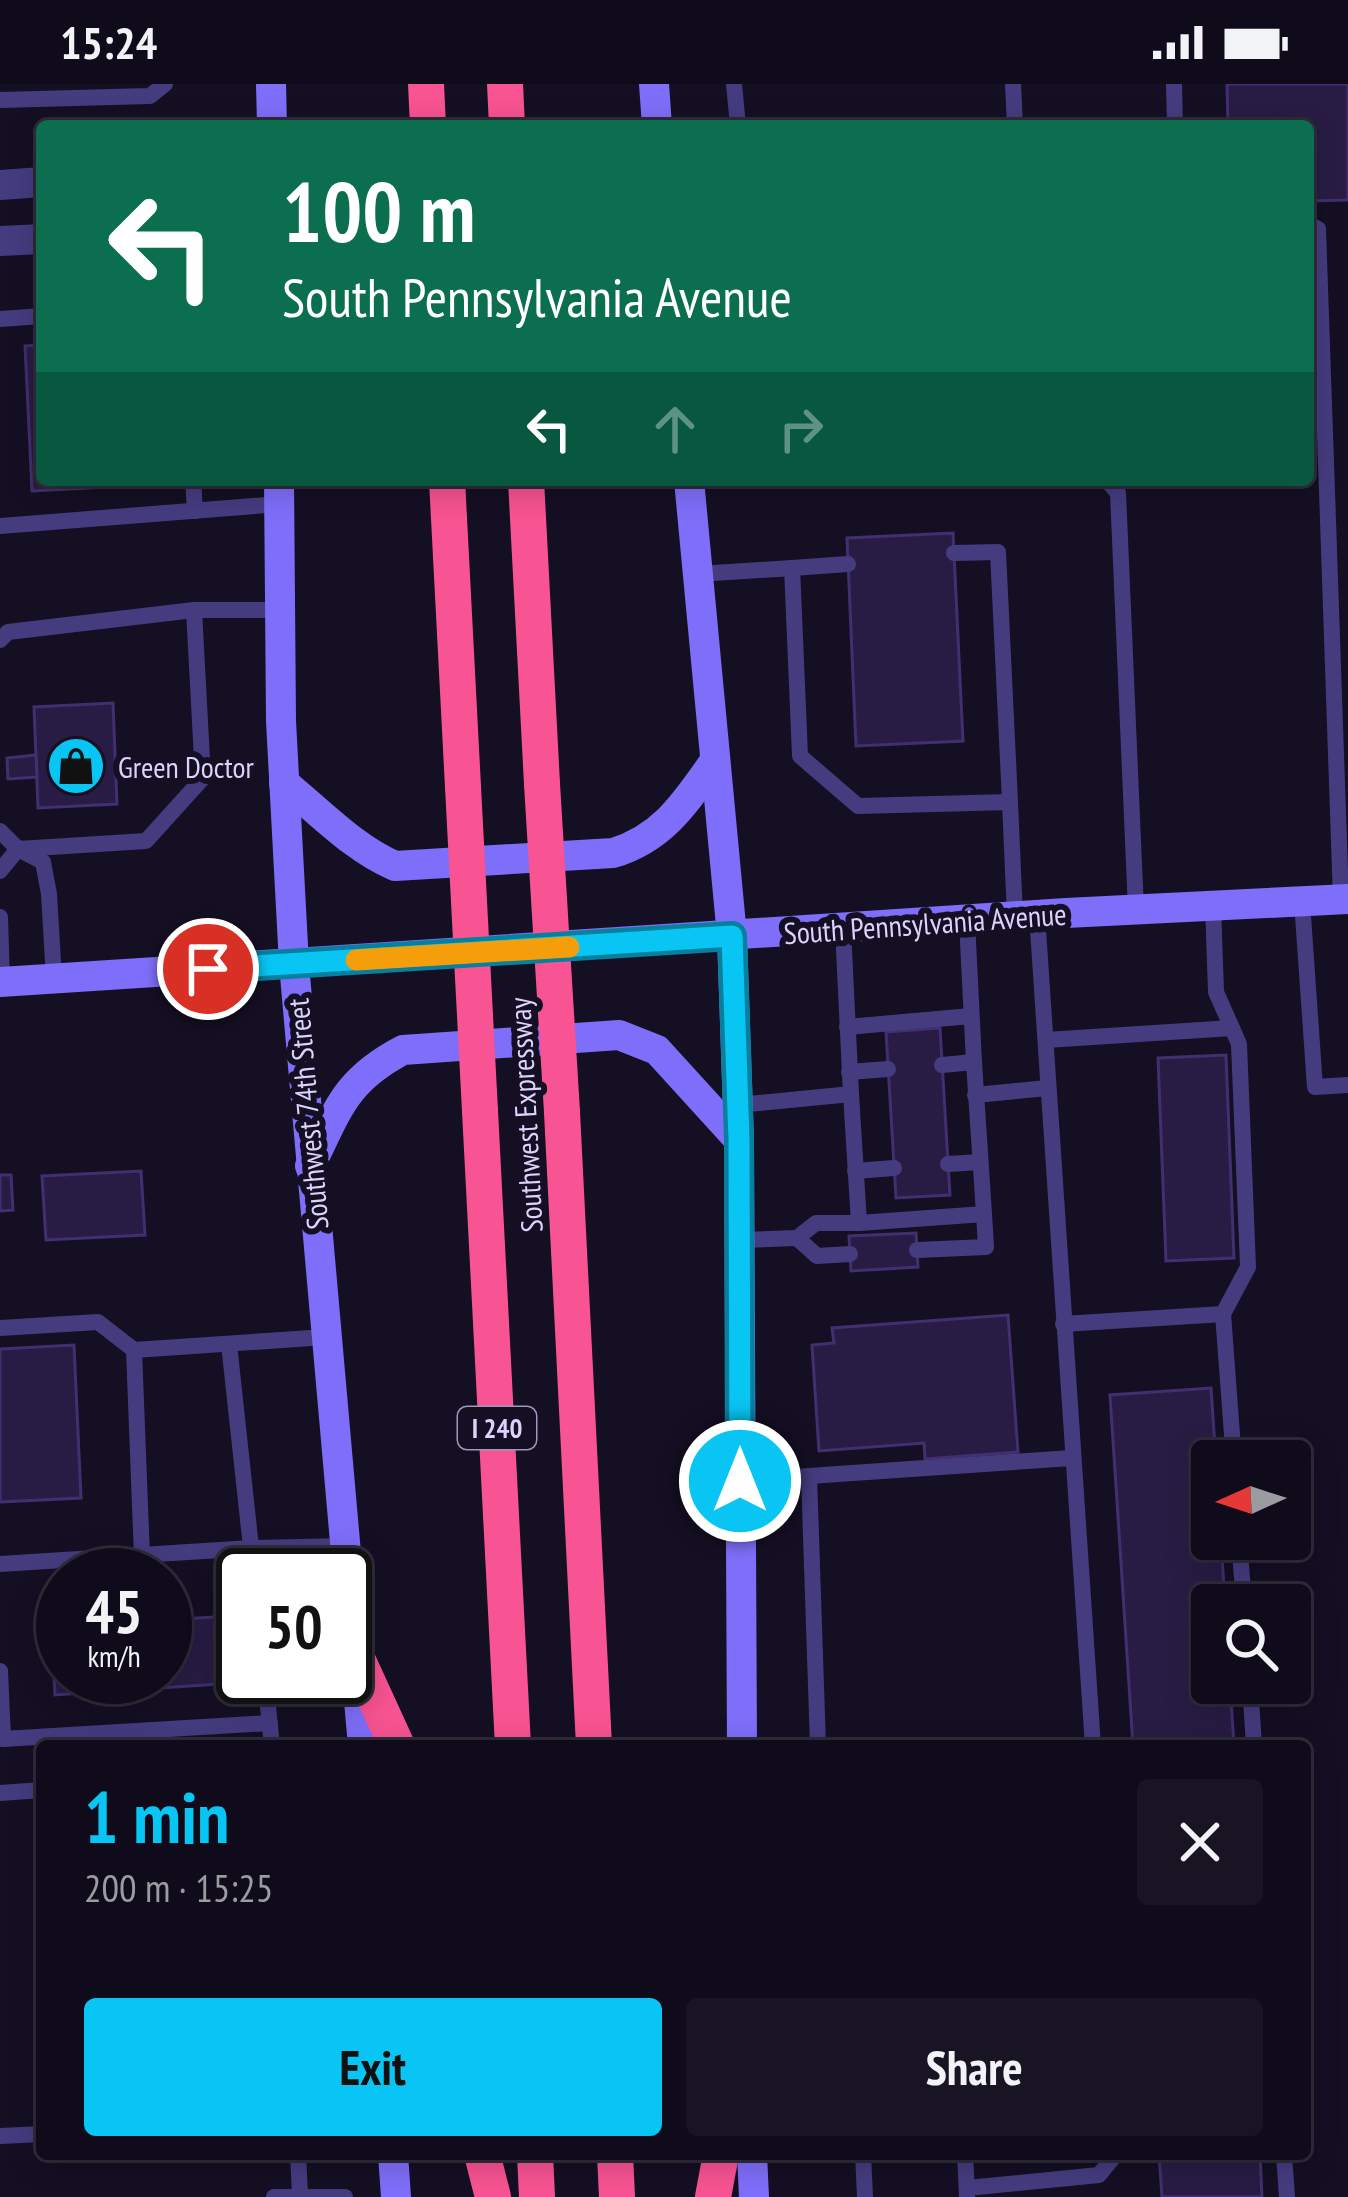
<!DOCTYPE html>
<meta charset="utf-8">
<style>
body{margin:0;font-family:"PT Sans Narrow",sans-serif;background:#181423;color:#f1f3f6;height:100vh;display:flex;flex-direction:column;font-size:45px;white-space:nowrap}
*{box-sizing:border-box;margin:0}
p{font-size:39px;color:#9b9ba2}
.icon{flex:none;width:66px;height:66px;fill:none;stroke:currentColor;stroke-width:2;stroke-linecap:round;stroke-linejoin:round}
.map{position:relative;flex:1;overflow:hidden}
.drawer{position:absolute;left:36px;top:1656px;width:1275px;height:420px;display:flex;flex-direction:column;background:#0f0b1a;border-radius:12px;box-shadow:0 6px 30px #0003,0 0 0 3px #2f2b39}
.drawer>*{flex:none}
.top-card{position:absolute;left:36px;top:36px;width:1278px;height:366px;border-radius:12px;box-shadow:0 6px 30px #0003,0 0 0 3px #2f2b39;background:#0b6e4f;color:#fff;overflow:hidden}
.needle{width:78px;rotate:267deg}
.fabs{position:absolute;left:1191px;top:1356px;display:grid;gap:24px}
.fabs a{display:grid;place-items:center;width:120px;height:120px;border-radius:12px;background:#0f0b1a;box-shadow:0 6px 30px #0003,0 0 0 3px #2f2b39;font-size:60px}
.speed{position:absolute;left:36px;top:1464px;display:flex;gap:24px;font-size:60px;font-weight:700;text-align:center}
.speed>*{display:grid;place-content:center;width:156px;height:156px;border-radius:50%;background:#0f0b1a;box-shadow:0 6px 30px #0003,0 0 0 3px #2f2b39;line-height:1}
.speed small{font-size:30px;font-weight:400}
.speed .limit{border:6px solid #111;border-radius:18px;background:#fff;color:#111}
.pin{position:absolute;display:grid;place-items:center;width:102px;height:102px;color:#fff;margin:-51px;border:6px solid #fff;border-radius:50%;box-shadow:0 3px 12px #0007}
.me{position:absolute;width:132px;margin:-66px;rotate:0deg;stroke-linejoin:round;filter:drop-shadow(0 0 9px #0008)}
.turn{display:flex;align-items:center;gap:42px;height:252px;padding:0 48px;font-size:54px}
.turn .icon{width:156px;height:156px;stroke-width:2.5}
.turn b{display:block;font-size:84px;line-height:102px}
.lanes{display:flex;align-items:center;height:114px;padding:0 48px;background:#0003;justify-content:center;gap:60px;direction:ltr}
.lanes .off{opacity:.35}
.round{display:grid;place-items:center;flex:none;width:126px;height:126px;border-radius:12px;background:#181423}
.overview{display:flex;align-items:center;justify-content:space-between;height:204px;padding:0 48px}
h1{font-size:72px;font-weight:800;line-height:90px;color:#09c5f3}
.primary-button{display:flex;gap:24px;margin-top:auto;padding:24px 48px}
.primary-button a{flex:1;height:138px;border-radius:12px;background:#09c5f3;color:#111;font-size:48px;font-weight:800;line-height:138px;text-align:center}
.primary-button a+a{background:#181423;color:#f1f3f6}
.status{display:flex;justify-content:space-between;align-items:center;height:84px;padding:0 60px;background:#0f0b1a;direction:ltr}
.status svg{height:33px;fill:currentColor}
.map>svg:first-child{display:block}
.building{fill:#281c44;stroke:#422f6f;stroke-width:3}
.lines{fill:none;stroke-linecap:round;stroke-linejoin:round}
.lane{stroke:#453c80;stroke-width:16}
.street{stroke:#453c80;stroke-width:30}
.secondary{stroke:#7f6ef9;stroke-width:30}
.highway{stroke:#f85392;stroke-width:36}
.highway-bridge{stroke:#f85392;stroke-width:36}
.route-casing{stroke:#06809e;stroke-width:30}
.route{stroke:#09c5f3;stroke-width:21}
.slow{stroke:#f59e0b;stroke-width:21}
.labels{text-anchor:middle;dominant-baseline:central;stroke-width:12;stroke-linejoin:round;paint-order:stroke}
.shield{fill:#140f23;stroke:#a098bc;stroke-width:3}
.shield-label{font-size:27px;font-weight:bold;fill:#dcd3fd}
.poi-label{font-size:30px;fill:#dcd3fd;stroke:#140f23;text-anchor:start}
.street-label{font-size:30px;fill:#dcd3fd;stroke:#140f23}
</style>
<div class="status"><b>15:24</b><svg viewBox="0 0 49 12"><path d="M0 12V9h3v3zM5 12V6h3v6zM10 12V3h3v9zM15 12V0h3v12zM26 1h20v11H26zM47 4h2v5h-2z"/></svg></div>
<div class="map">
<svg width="1348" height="2113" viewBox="0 0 1348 2113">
<rect width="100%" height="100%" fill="#140f23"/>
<!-- building -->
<g class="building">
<polygon points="1227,0 1348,0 1348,116 1308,117 1308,42 1228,42"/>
<polygon points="42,261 42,396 145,396 145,401 32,407 25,262"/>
<polygon points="953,449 963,657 856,662 847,454"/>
<polygon points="113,619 117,720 38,724 34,623"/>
<polygon points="36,671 37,693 8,695 7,674"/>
<polygon points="940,944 950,1111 896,1114 886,948"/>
<polygon points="1226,971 1234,1174 1166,1177 1158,974"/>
<polygon points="141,1087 145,1151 46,1156 42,1092"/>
<polygon points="0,1091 11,1091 13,1126 0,1127"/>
<polygon points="916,1149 918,1183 851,1187 849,1152"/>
<polygon points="1008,1231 1018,1368 925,1375 924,1359 819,1367 812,1261 834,1259 832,1244"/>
<polygon points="74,1261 81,1414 0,1418 0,1265"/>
<polygon points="1211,1304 1216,1377 1212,1377 1212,1455 1221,1455 1225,1521 1212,1521 1212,1599 1230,1599 1234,1662 1133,1662 1110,1311"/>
<polygon points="230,1532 234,1599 55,1611 51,1538 63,1537 63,1593 165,1593 165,1536"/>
<polygon points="1159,2070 1260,2070 1262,2113 1162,2113"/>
</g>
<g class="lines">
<!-- lane -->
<g class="lane">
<polyline points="734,0 738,42"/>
<polyline points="1013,0 1015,42"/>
<polyline points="1174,0 1175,42"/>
<polyline points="0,16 150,12 165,0"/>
<polyline points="1308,140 1318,145 1341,816"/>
<polyline points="0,235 42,232"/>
<polyline points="193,396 195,427"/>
<polyline points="1107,396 1118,409 1136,826"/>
<polyline points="0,442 280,420"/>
<polyline points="954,469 998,468 1010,718"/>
<polyline points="792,484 848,480"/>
<polyline points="697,490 792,484 800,672 858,722 1010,718 1015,833"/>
<polyline points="0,556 8,548 194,526 282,526"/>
<polyline points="0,747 18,765 146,757 203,694 194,526"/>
<polyline points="0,787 18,765 43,778 49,810 54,895"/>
<polyline points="1302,818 1315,1003 1348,1001"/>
<polyline points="1037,831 1093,1662"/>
<polyline points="0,833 2,898"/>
<polyline points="847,943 971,932"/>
<polyline points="1046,956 1232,944"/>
<polyline points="942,981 974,978 967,837"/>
<polyline points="849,988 888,985"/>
<polyline points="975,1011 1048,1004"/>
<polyline points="738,1021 851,1010 843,845"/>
<polyline points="948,1080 980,1078"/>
<polyline points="855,1087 894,1084"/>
<polyline points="859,1139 984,1130 974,978"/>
<polyline points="797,1154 817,1172 850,1170"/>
<polyline points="739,1156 797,1154 816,1139 859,1139 851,1010"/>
<polyline points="917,1166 986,1163 984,1130"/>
<polyline points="1223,1230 1234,1377"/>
<polyline points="1063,1240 1223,1230 1248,1183 1239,960 1216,908 1213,822"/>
<polyline points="0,1244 98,1238 134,1266 326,1253"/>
<polyline points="229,1260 254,1491"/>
<polyline points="134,1266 142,1473"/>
<polyline points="809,1392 1071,1374"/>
<polyline points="740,1397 809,1392 818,1662"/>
<polyline points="1239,1455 1244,1521"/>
<polyline points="0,1480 251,1464 345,1462"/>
<polyline points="0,1587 3,1655 270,1639"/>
<polyline points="265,1593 272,1662"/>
<polyline points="1250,1599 1254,1662"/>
<polyline points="0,1709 42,1706"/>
<polyline points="0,2052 42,2050"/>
<polyline points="298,2070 300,2111"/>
<polyline points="863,2070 865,2113"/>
<polyline points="965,2070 967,2112"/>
<polyline points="1284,2070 1287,2113"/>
<polyline points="967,2104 1099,2091 1116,2070"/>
<polyline points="274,2113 345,2113"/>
</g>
<!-- street -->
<g class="street">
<polyline points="0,101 42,98"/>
<polyline points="0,157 42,155"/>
</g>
<!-- secondary -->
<g class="secondary">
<polyline points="271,0 272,42"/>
<polyline points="654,0 657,42"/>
<polyline points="279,396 281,637 294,880 363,1662"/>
<polyline points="689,396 732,852 739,1056 742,1662"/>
<path d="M284,699C320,728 353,764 395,782L613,769C663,754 685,719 714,678"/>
<polyline points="0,898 1066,829 1348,815"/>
<path d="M310,1082C338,1026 344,997 403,966L619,951L657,966L739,1056"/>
<polyline points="393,2070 396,2113"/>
<polyline points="752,2070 754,2113"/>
</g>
<!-- highway -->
<g class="highway">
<polyline points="426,0 428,42"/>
<polyline points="505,0 507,42"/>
<polyline points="447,396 463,703"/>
<polyline points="526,396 542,700"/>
<polyline points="480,1027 513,1662"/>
<polyline points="562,1028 594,1662"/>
<polyline points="354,1568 397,1662"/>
<polyline points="482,2070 493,2113"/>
<polyline points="535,2070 537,2113"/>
<polyline points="615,2070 617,2113"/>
<polyline points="713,2113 721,2070"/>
</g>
<!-- highway-bridge -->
<g class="highway-bridge">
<polyline points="542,700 562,1028"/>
<polyline points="463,703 480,1027"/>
</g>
</g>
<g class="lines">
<!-- route casing -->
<g class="route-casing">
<polyline id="route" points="208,885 732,852 739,1056 740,1397"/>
</g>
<!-- route -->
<use href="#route" class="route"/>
<!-- slow -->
<polyline class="slow" points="356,876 569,863"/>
</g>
<!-- icons -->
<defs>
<g id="shop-disc" transform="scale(3)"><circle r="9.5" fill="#09c5f3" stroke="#140f23"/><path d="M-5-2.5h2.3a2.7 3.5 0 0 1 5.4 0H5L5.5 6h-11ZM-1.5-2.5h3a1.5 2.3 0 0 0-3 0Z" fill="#111"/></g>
</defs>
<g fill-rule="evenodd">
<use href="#shop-disc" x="76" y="682"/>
</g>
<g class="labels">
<!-- shield labels -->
<rect class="shield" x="458" y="1323" width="78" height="42" rx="9"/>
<g class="shield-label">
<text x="497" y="1344">I 240</text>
</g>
<!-- poi labels -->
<g class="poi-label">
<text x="118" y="682">Green Doctor</text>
</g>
<!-- street labels -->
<g class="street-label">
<text transform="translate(925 839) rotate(-4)">South Pennsylvania Avenue</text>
<text transform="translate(307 1030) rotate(-95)">Southwest 74th Street</text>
<text transform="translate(525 1031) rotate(-93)">Southwest Expressway</text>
</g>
</g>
</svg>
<div class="fabs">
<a><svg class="needle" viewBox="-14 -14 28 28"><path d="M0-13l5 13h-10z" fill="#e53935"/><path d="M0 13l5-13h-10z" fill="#9b9ba2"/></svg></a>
<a><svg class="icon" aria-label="search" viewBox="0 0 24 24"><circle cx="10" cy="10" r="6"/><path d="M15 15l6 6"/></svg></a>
</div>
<div class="speed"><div>45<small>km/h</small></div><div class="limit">50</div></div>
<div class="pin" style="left:208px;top:885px;background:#d93025"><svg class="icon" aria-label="arrive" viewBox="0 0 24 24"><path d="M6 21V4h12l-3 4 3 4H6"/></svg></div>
<svg class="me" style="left:740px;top:1397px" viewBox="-20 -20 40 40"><circle r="17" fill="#09c5f3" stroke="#fff" stroke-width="3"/><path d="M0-11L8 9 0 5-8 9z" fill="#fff"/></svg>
<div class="top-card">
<div class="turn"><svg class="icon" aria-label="left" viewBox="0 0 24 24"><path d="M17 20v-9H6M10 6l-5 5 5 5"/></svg><div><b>100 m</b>South Pennsylvania Avenue</div></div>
<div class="lanes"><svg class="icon" aria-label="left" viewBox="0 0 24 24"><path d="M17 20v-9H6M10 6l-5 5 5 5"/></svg><svg class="icon off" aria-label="ahead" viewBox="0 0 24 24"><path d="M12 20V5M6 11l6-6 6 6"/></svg><svg class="icon off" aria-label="right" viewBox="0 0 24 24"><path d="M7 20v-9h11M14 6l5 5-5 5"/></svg></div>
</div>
<section class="drawer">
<div class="overview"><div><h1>1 min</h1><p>200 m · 15:25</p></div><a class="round"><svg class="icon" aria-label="close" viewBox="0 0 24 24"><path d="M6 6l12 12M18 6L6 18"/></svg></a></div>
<div class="primary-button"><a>Exit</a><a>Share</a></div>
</section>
</div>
